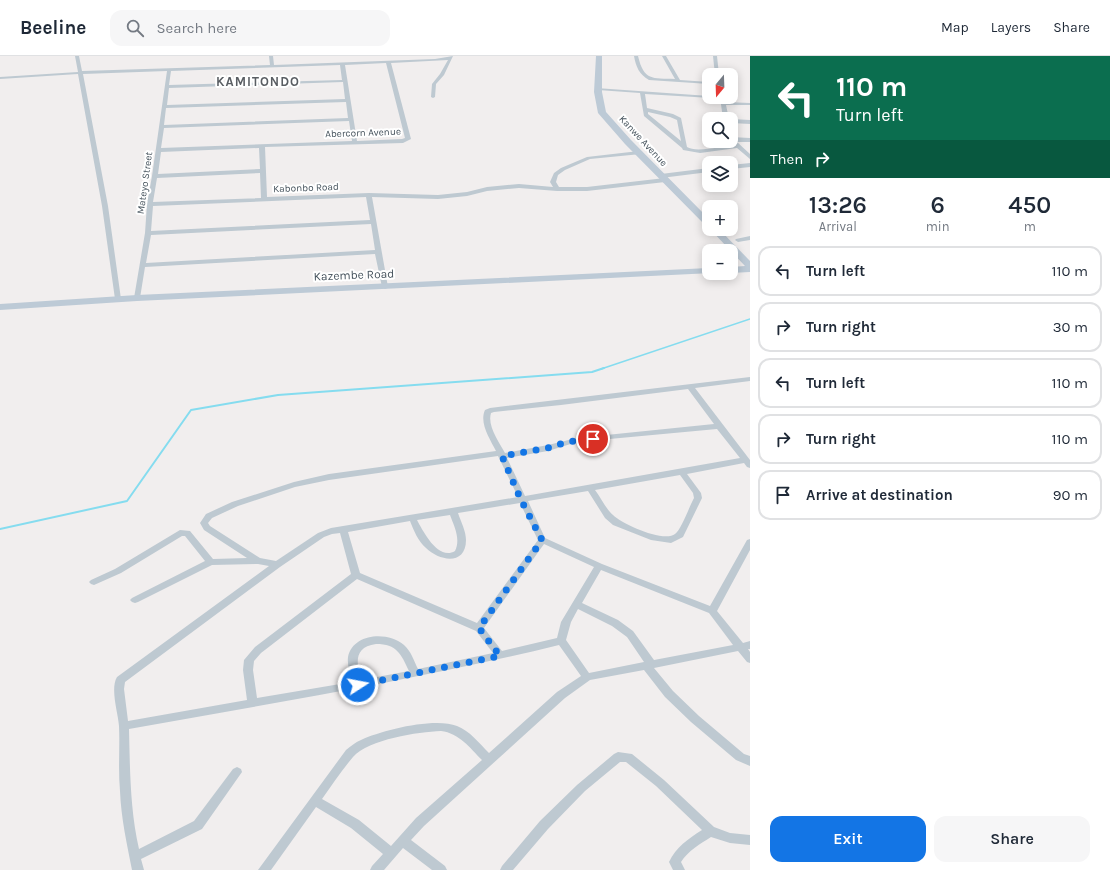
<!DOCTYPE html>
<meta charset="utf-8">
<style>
body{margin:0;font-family:Karla,sans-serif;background:#f6f6f7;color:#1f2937;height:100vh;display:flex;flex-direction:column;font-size:15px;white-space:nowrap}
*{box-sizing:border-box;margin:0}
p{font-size:13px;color:#747a83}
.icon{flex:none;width:22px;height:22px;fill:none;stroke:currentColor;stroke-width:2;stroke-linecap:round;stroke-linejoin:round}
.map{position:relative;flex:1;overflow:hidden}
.details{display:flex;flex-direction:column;background:#fff;width:360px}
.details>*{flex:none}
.banner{background:#0b6e4f;color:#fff;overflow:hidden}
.needle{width:26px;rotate:199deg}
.fabs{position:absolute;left:702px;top:12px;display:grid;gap:8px}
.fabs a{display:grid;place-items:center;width:36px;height:36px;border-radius:8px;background:#fff;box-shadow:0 2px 10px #0003;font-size:20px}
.pin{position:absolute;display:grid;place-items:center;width:34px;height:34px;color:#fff;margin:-17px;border:2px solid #fff;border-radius:50%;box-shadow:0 1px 4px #0007}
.me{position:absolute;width:44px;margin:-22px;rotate:79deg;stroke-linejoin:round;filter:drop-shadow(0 0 3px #0008)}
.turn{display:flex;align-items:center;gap:14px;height:84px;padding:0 20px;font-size:18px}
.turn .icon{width:52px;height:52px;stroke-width:2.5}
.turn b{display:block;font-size:28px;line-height:34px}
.then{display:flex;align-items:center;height:38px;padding:0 20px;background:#0003;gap:8px;font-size:15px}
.eta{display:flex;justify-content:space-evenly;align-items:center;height:68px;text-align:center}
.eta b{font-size:24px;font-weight:600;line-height:28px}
.primary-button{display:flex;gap:8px;margin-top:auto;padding:8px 20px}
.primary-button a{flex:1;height:46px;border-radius:12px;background:#1375e5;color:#fff;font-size:16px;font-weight:600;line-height:46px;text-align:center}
.primary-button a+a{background:#f6f6f7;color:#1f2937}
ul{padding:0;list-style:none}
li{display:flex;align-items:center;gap:12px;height:50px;margin:0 8px 6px;padding:0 12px;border:2px solid #e0e1e3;border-radius:12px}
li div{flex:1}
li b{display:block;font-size:15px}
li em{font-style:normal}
header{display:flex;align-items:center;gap:24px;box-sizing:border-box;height:56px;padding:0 20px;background:#fff;border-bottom:1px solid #e0e1e3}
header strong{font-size:19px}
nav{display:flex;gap:22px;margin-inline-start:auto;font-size:14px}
.search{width:280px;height:36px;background:#f6f6f7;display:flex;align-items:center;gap:10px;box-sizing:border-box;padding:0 14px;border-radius:12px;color:#747a83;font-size:15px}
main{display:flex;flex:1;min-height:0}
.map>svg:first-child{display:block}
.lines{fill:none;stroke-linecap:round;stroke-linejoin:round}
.stream-far1{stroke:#85dcef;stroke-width:1.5}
.stream{stroke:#85dcef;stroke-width:2}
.street{fill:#bec9d1;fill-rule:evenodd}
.secondary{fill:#bdcad6;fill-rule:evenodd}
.route{stroke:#1375e5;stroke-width:7;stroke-dasharray:0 12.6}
.labels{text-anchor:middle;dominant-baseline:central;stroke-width:4;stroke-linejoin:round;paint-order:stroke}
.far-street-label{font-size:10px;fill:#45525c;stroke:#fff}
.street-label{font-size:12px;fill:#45525c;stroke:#fff}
.far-district-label{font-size:13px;font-weight:bold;letter-spacing:1px;fill:#5a5e63;stroke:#fff}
</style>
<header>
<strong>Beeline</strong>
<div class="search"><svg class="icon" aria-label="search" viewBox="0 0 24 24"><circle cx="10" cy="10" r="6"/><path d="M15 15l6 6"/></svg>Search here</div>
<nav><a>Map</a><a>Layers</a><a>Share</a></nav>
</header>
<main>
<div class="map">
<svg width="750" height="814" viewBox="0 0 750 814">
<rect width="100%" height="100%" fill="#f1eeee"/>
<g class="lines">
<!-- stream-far1 -->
<polyline class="stream-far1" points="601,313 750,263"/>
<!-- stream -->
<polyline class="stream" points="0,473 127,445 191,354 278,339 592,316 604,312"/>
<!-- street -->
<g class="street">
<path d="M75,0H79L82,15L270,9L269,0H273L274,9L435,3L453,0L444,19L436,28L435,41L433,42L431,41L432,28L440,18L448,4L391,7L411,83L403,87L265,91L267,141L369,137L438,139L467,136L487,131L519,128L553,131L550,126L554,117L561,112L587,101L639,95L642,97L641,98L590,103L565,114L558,119L556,126L559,131H587L665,122L668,124L665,126L587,135H557L519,132L487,135L467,140L438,143L372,141L388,231L387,232L385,233L382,231L375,198L145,211L140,242L137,244L134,242L145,177L147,148L152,120L167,15L83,18L108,150L121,243L118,245L115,243L102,150L78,18L0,23V21L78,16ZM386,7L405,82L402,83L357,85L345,9ZM340,9L342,24L169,29L171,15ZM343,26L345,43L167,49L169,32ZM346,46L348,62L164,69L166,52ZM349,65L352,85L161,92L164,72ZM259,92L260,113L158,118L161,96ZM260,117L261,142L153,146L157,122ZM366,141L370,164L151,175L153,150ZM371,168L375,194L146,207L151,179Z"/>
<path d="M634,0H638C644,25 652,22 675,23L662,0H666L680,24L709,26V28L649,24C639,18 636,11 634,0Z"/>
<polygon points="713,0 717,0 719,19 715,19"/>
<path d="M596,32L709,40V41H711V42L645,38L647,52L673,58L681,62L687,91C696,97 723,90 734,89L729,85H731V81L750,82V86H737L750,98V103L737,92L700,97L683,94L682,92L644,60L640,37L598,34H596ZM648,56L670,61L677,64L681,85L648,58Z"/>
<polygon points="720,41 724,41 725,46 750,47 750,49 726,49 729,63 723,63"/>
<polygon points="731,63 750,64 750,68 731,67"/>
<polygon points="750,107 750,111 731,113 731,109"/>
<polygon points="709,112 709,116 661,122 658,120 661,118"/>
<polygon points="750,180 750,184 738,186 735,184 736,183"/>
<path d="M750,321V325L695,332L750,404V412L747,411L744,407L687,418L701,437L702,442L683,481L671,487L651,484L613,469L605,462L588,435L528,445L545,482L602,508L710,550L747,484L750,483V494L717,555L743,587L750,585V593H748L750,596V607L747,606L738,595L654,612L673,635L699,660L744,698L750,700V710L736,704L691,666L665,641L644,614L590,624L565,642L424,770L411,784L445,810L447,814H432L403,792L384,814H370L372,810L383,798L351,772L316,751L271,814H258L346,694C351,690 356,686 361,684C382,674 435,661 457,670C470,675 479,687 489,697L557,636L581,620L559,589C417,624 273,647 129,673C130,714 130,753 139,793L194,765L233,713L237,711L241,713L242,716L202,773L141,803L144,814H132C127,788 121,762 120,735C118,713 120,691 119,670C118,656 110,633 117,621L269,510L258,508L212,509L138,546L135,547L132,546L130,544L132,542L205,505L185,480H182L121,517L94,529L91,528L89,526L91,524L115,513L180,474L190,475L213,503L247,502L204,474L200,467L206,458L232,446L294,426L329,418L496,395C490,383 479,367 485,354L490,352ZM688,333L714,368L577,382L548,389L505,397C499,386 487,370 491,357L494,356L561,349ZM717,373L740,402L525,440L507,402L548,395L577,386ZM498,400L518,441L331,472L318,477L276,505L260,502L210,470L208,467L212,462L238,450L295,431L329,424ZM680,419L693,437L694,442C690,449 681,474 675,478C664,487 622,468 613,459C606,453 601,442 595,434ZM520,447L538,484L477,567L360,517L348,476L410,465C414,475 418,485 426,492C439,505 466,510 466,484C466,475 461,466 458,457ZM450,459C454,470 461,483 455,495C438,505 423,475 417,464ZM340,477L351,518L255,591L244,604L243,614L247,644L128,665L124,633L125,626L280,511L324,481L332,478ZM544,488L594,511L561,566L557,582L502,595L484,572ZM601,514L709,557L733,589L654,604L633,575L618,564L582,547ZM357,523L476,575L493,597L418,613C414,605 411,595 404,589C388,575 353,577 348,601C347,609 350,618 352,626L257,642L253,614L254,605L261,597ZM578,553L612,570L627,581L644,606L589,617L566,584L571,566ZM376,588C397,588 401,598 409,615L361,624C356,606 354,591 376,588ZM441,675C459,677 470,692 482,704L416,762L391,790L359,764L322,743C332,729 342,714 353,701C369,683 418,676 441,675Z"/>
<path d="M618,696L632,698L664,724L714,771L730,777L750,779V789L730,787L711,781C700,788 688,795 681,806L685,814H673L669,806C676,791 688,783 702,774L656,730L626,706H620L585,735L548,773L513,814H500L502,810L540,765L577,729L614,698Z"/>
</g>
<!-- secondary -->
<g class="secondary">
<polygon points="596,0 602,0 602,36 606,56 631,84 709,163 709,171 706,170 625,88 598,57 594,36"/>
<polygon points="710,173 719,173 750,205 750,216 731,217 731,211 745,210"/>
<polygon points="709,212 709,217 712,217 137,245 0,254 0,248 137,239"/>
</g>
</g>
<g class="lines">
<!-- route -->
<polyline class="route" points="358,629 500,600 479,572 542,484 521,444 502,400 548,392 567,386 593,383"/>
</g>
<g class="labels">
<!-- far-street labels -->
<g class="far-street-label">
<text transform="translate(363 77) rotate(-2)">Abercorn Avenue</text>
<text transform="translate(643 85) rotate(47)">Kanwe Avenue</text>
<text transform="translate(145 127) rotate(-82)">Mateyo Street</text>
<text transform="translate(306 132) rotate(-2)">Kabonbo Road</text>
</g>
<!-- street labels -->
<g class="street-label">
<text transform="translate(354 219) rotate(-2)">Kazembe Road</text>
</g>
<!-- far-district labels -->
<g class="far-district-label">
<text x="258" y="25">KAMITONDO</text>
</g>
</g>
</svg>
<div class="fabs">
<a><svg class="needle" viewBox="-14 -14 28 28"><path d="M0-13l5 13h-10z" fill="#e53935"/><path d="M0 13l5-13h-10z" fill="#747a83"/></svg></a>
<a><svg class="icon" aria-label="search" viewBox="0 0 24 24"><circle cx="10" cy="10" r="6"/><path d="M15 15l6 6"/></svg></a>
<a><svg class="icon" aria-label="layers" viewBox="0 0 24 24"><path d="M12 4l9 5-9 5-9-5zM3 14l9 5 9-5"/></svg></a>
<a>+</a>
<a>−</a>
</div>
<div class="pin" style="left:593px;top:383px;background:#d93025"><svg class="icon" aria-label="arrive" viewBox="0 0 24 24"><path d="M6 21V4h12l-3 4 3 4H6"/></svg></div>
<svg class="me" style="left:358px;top:629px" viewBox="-20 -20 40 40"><circle r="17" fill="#1375e5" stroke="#fff" stroke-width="3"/><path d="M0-11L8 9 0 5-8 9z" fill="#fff"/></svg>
</div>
<section class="details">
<div class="banner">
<div class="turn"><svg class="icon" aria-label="left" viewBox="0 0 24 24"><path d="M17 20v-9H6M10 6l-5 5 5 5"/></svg><div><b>110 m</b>Turn left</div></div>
<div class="then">Then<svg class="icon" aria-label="right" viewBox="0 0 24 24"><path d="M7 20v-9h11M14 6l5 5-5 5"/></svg></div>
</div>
<div class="eta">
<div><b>13:26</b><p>Arrival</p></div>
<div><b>6</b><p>min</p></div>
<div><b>450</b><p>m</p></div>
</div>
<ul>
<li><svg class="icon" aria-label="left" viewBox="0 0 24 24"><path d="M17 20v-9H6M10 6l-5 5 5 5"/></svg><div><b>Turn left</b></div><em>110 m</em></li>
<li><svg class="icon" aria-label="right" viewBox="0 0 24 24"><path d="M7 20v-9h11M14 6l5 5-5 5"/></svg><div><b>Turn right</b></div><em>30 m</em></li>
<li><svg class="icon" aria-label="left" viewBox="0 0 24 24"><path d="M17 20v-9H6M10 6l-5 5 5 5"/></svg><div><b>Turn left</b></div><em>110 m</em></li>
<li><svg class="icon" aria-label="right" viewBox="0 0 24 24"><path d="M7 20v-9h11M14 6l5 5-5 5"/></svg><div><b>Turn right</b></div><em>110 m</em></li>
<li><svg class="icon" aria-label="arrive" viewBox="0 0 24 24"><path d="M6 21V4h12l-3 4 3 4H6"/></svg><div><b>Arrive at destination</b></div><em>90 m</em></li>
</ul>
<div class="primary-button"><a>Exit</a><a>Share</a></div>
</section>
</main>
